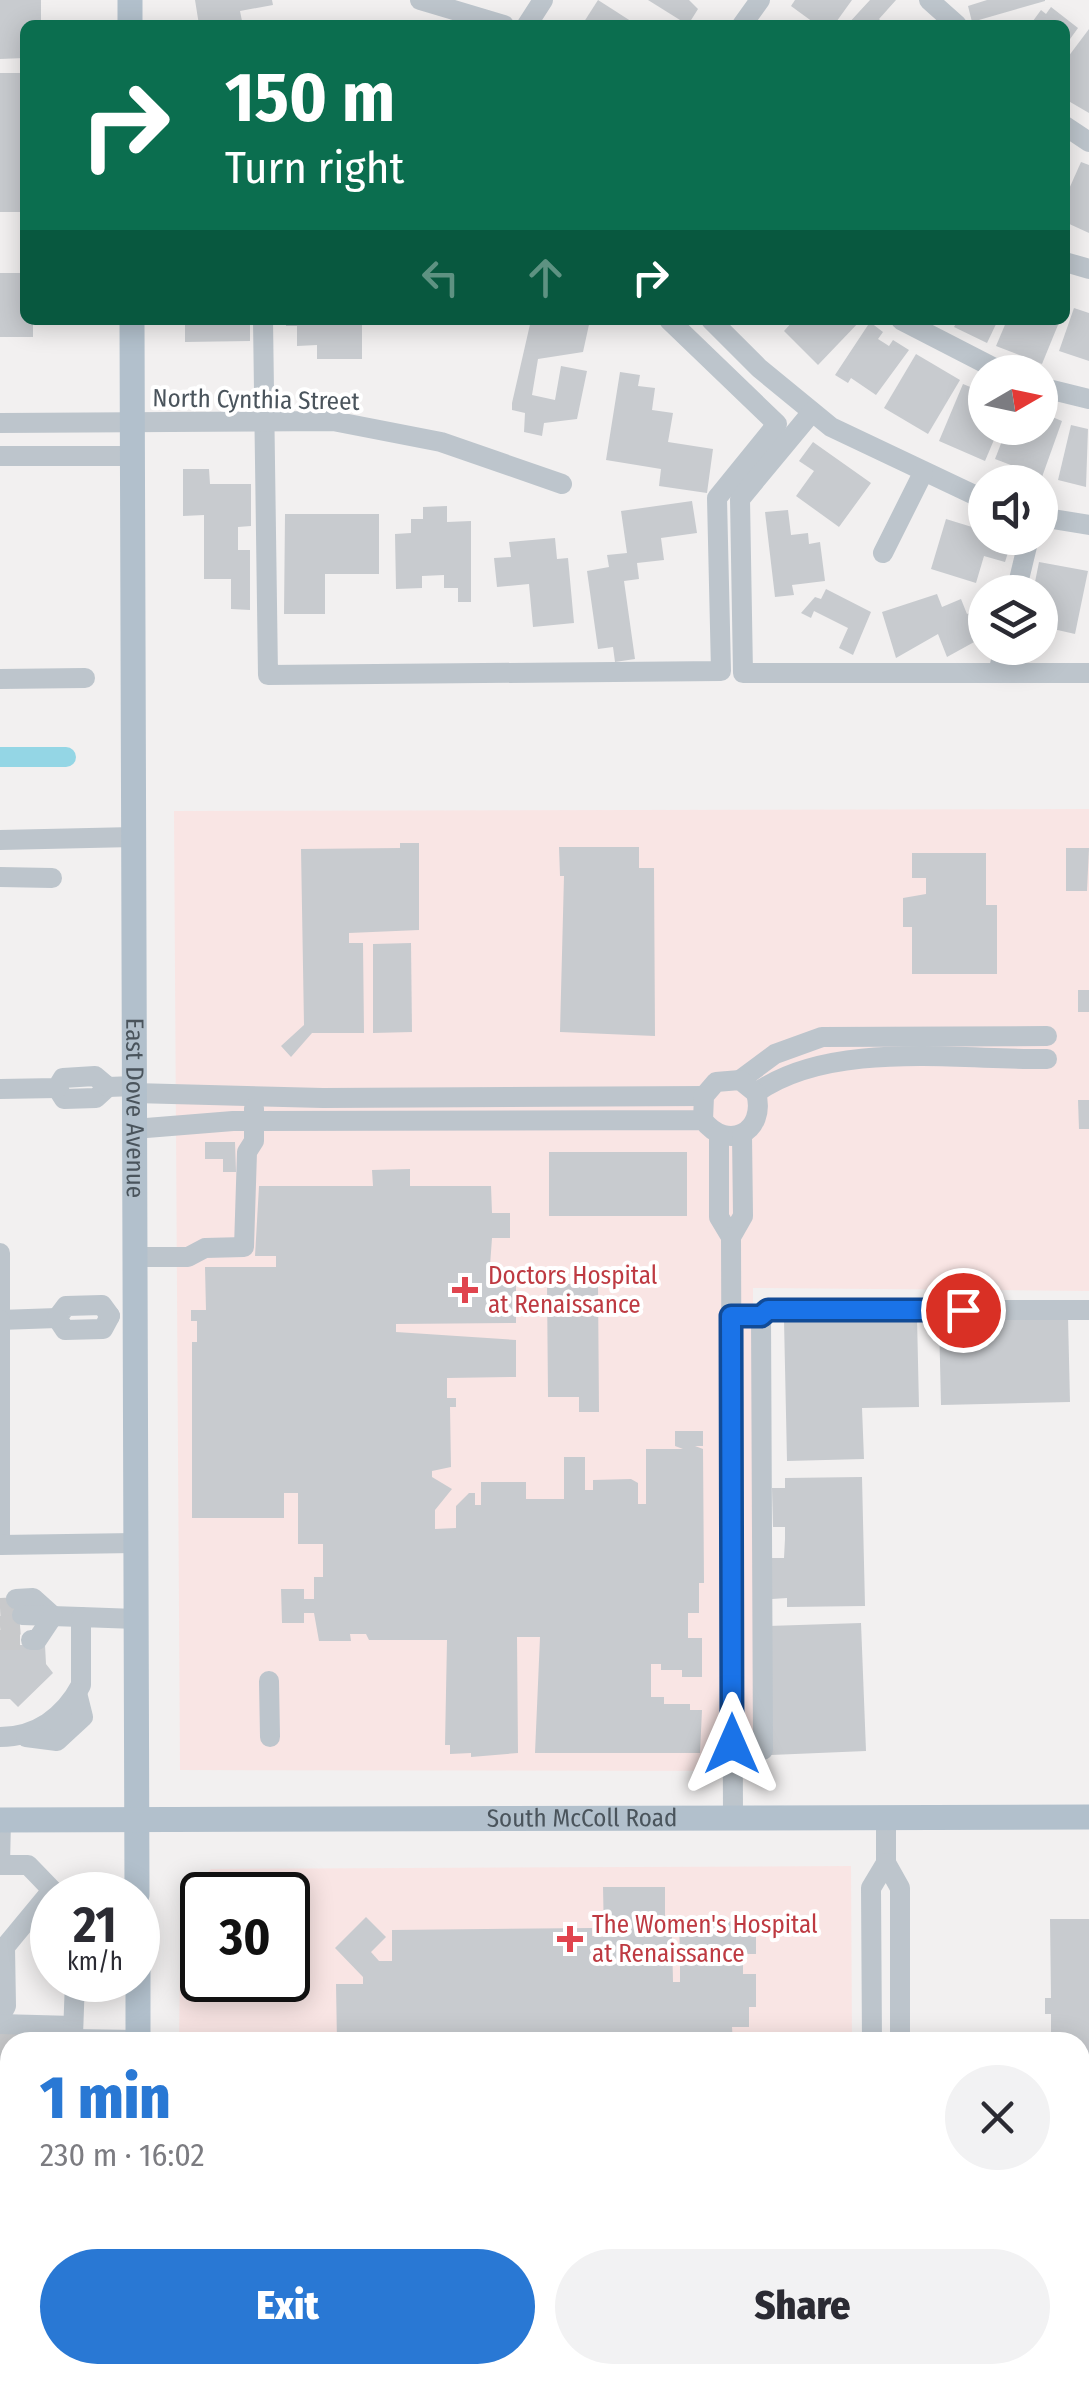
<!DOCTYPE html>
<meta charset="utf-8">
<style>
body{margin:0;font-family:"Fira Sans Condensed",sans-serif;background:#f2f2f3;color:#2b2b33;height:100vh;display:flex;flex-direction:column;font-size:38px;white-space:nowrap}
*{box-sizing:border-box;margin:0}
p{font-size:32px;color:#7c7c81}
.icon{flex:none;width:55px;height:55px;fill:none;stroke:currentColor;stroke-width:2;stroke-linecap:round;stroke-linejoin:round}
.map{position:relative;flex:1;overflow:hidden}
.side{position:absolute;left:0px;top:2032px;width:1090px;height:352px;display:flex;flex-direction:column;background:#fff;border-radius:30px 30px 0 0;box-shadow:0 5px 25px #0003}
.side>*{flex:none}
.guide{position:absolute;left:20px;top:20px;width:1050px;height:305px;border-radius:15px;box-shadow:0 5px 25px #0003;background:#0b6e4f;color:#fff;overflow:hidden}
.needle{width:65px;rotate:81deg}
.controls{position:absolute;left:968px;top:355px;display:grid;gap:20px}
.controls a{display:grid;place-items:center;width:90px;height:90px;border-radius:50%;background:#fff;box-shadow:0 5px 25px #0003;font-size:50px}
.speed{position:absolute;left:30px;top:1872px;display:flex;gap:20px;font-size:50px;font-weight:700;text-align:center}
.speed>*{display:grid;place-content:center;width:130px;height:130px;border-radius:50%;background:#fff;box-shadow:0 5px 25px #0003;line-height:1}
.speed small{font-size:25px;font-weight:400}
.speed .limit{border:5px solid #111;border-radius:15px;background:#fff;color:#111}
.pin{position:absolute;display:grid;place-items:center;width:85px;height:85px;color:#fff;margin:-42px;border:5px solid #fff;border-radius:50%;box-shadow:0 2px 10px #0007}
.me{position:absolute;width:110px;margin:-55px;rotate:0deg;stroke-linejoin:round;filter:drop-shadow(0 0 8px #0008)}
.turn{display:flex;align-items:center;gap:35px;height:210px;padding:0 40px;font-size:45px}
.turn .icon{width:130px;height:130px;stroke-width:2.5}
.turn b{display:block;font-size:70px;line-height:85px}
.lanes{display:flex;align-items:center;height:95px;padding:0 40px;background:#0003;justify-content:center;gap:50px;direction:ltr}
.lanes .off{opacity:.35}
.round{display:grid;place-items:center;flex:none;width:105px;height:105px;border-radius:52px;background:#f2f2f3}
.summary{display:flex;align-items:center;justify-content:space-between;height:170px;padding:0 40px}
h1{font-size:60px;font-weight:800;line-height:75px;color:#2978d4}
.action{display:flex;gap:20px;margin-top:auto;padding:20px 40px}
.action a{flex:1;height:115px;border-radius:60px;background:#2978d4;color:#fff;font-size:40px;font-weight:800;line-height:115px;text-align:center}
.action a+a{background:#f2f2f3;color:#2b2b33}
.map>svg:first-child{display:block}
.medical{fill:#f9e5e4;fill-rule:evenodd}
.lines{fill:none;stroke-linecap:round;stroke-linejoin:round}
.canal{stroke:#94d6e5;stroke-width:20}
.building{fill:#c8cbcf}
.minor-tunnel{stroke:#c8c9cb;stroke-width:20;stroke-dasharray:20 10;stroke-linecap:butt}
.minor{stroke:#bdc5cc;stroke-width:20}
.major{stroke:#b2c0cc;stroke-width:25}
.route-casing{stroke:#114b97;stroke-width:25}
.route{stroke:#1a73e8;stroke-width:18}
.health-dot{fill:#e0444e;stroke:#fff;stroke-width:4}
.labels{text-anchor:middle;dominant-baseline:central;stroke-width:8;stroke-linejoin:round;paint-order:stroke}
.street-label{font-size:25px;fill:#4a545c;stroke:#fff}
.health-label{font-size:25px;fill:#be3a42;stroke:#fff;text-anchor:start}
</style>
<div class="map">
<svg width="1089" height="2383" viewBox="0 0 1089 2383">
<rect width="100%" height="100%" fill="#f2f0f0"/>
<!-- medical -->
<g class="medical">
<polygon points="1089,809 1089,1291 753,1288 753,1771 180,1770 174,811"/>
<path d="M851,1866L852,2042H179L181,1899L211,1869ZM202,1895H288V1980H202Z"/>
<rect x="176" y="2375" width="679" height="8"/>
</g>
<g class="lines">
<!-- canal -->
<polyline class="canal" points="0,757 66,757"/>
</g>
<!-- building -->
<g class="building">
<polygon points="0,0 41,0 41,25 25,25 25,58 0,59"/>
<polygon points="195,0 272,0 273,5 240,11 242,21 199,25"/>
<polygon points="598,0 637,25 582,25"/>
<polygon points="648,0 689,0 698,9 688,25"/>
<polygon points="795,0 852,0 834,25 817,25 791,6"/>
<polygon points="870,0 896,0 879,19 885,25 847,25"/>
<polygon points="987,0 1045,0 1045,1 972,22 968,6"/>
<polygon points="1051,7 1078,28 1065,46 1065,25 1030,25 1041,10 1046,14"/>
<polygon points="1089,29 1089,113 1065,99 1065,61"/>
<rect x="0" y="73" width="25" height="139"/>
<polygon points="1081,162 1089,165 1089,233 1065,222 1065,198"/>
<polygon points="0,273 25,273 25,320 33,320 33,337 0,337"/>
<polygon points="1074,308 1089,313 1089,361 1059,351"/>
<polygon points="185,320 250,320 250,341 185,342"/>
<polygon points="286,320 383,320 383,323 362,324 362,359 317,359 317,345 297,346 297,326 286,326"/>
<polygon points="531,320 590,320 583,352 538,359 532,395 555,400 561,366 587,371 577,419 544,423 542,436 524,432 525,413 512,410 512,403"/>
<polygon points="794,320 861,320 818,365 784,331"/>
<polygon points="958,320 998,320 987,343 954,327"/>
<polygon points="1007,320 1060,320 1042,364 996,346"/>
<polygon points="870,322 883,332 878,339 889,346 893,340 909,350 876,395 851,378 848,383 835,375"/>
<polygon points="916,354 960,380 928,434 884,408"/>
<polygon points="620,372 640,375 638,386 655,388 652,410 673,413 668,442 713,449 707,493 659,486 661,469 606,460"/>
<polygon points="963,384 985,393 985,428 999,428 985,461 939,441"/>
<polygon points="1040,412 1062,421 1042,477 995,459 1007,428 1040,428"/>
<polygon points="1071,425 1088,429 1086,487 1058,480"/>
<polygon points="813,442 871,483 839,527 796,496 814,471 799,461"/>
<polygon points="183,469 209,469 210,484 251,484 251,526 238,527 238,550 250,550 250,610 231,609 231,579 204,579 204,515 183,516"/>
<polygon points="692,501 697,533 661,538 664,560 637,563 639,579 624,581 635,659 615,662 613,647 598,649 587,571 609,567 607,555 627,553 621,511"/>
<polygon points="447,506 447,522 471,521 471,602 458,602 458,588 444,588 444,575 422,576 422,588 396,589 395,534 411,533 411,519 423,519 423,507"/>
<polygon points="788,510 791,535 808,533 809,544 820,542 825,581 792,585 794,595 775,597 765,512"/>
<polygon points="285,514 379,514 379,574 325,574 325,614 284,614"/>
<polygon points="946,519 985,531 985,538 1012,540 1005,562 984,556 976,583 931,569"/>
<polygon points="555,538 557,559 568,558 574,623 533,627 529,584 497,587 494,558 511,557 509,542"/>
<polygon points="1039,562 1088,571 1075,634 1040,626 1040,592 1033,592"/>
<polygon points="826,589 871,612 853,655 839,648 848,628 814,611 811,618 801,613 815,597 821,599"/>
<polygon points="937,594 942,607 961,599 967,614 975,611 985,636 947,657 938,634 896,658 882,612"/>
<polygon points="400,843 419,843 419,930 349,933 349,943 363,943 364,1033 312,1033 291,1057 281,1046 304,1025 301,849 400,848"/>
<polygon points="559,847 639,847 639,868 654,868 655,1036 560,1032 564,876 560,876"/>
<polygon points="1066,848 1089,848 1087,891 1066,891"/>
<polygon points="912,853 986,853 986,905 997,905 997,974 912,974 912,927 903,927 903,898 926,894 926,878 912,878"/>
<polygon points="411,943 412,1032 373,1033 373,944"/>
<rect x="1078" y="990" width="11" height="22"/>
<polygon points="1078,1100 1089,1100 1089,1129 1079,1129"/>
<polygon points="205,1142 235,1142 236,1172 223,1172 223,1159 205,1159"/>
<rect x="549" y="1152" width="138" height="64"/>
<polygon points="410,1169 410,1186 491,1186 492,1213 510,1213 510,1238 492,1238 489,1280 516,1280 516,1323 396,1324 396,1332 516,1340 516,1377 447,1378 447,1398 456,1398 456,1407 450,1407 451,1467 432,1471 432,1477 452,1489 435,1510 435,1529 456,1528 456,1506 469,1493 475,1493 475,1505 481,1505 481,1482 526,1482 526,1499 564,1499 564,1457 585,1457 585,1490 593,1490 593,1480 631,1479 638,1483 638,1504 646,1504 646,1449 683,1449 675,1446 675,1431 703,1431 703,1446 695,1446 703,1449 704,1583 699,1583 699,1613 688,1613 688,1638 702,1638 702,1677 682,1677 682,1670 661,1670 661,1664 651,1664 651,1697 664,1697 664,1704 690,1704 690,1710 702,1710 700,1753 535,1753 540,1637 517,1637 518,1753 471,1757 471,1753 450,1754 450,1745 445,1745 447,1640 369,1640 366,1634 350,1634 351,1641 319,1641 314,1613 304,1613 304,1623 282,1623 281,1589 304,1589 304,1599 314,1599 314,1577 323,1577 323,1544 298,1544 298,1493 284,1493 284,1518 192,1518 192,1342 197,1342 197,1321 191,1321 191,1310 206,1310 205,1267 276,1267 276,1256 255,1256 259,1186 373,1186 372,1170"/>
<polygon points="547,1284 598,1284 599,1412 579,1412 579,1397 548,1397"/>
<polygon points="1068,1316 1070,1402 941,1405 939,1319"/>
<polygon points="917,1317 919,1407 862,1408 864,1459 787,1461 784,1320"/>
<polygon points="862,1477 865,1606 787,1607 787,1598 772,1599 771,1558 784,1558 785,1539 785,1527 773,1527 772,1488 785,1488 785,1478"/>
<polygon points="861,1623 866,1751 771,1755 768,1626"/>
<polygon points="0,1645 45,1645 46,1664 53,1673 18,1707 10,1699 0,1699"/>
<polygon points="603,1887 665,1887 665,1936 672,1936 673,1982 680,1982 680,1963 701,1963 701,1955 680,1955 679,1922 756,1921 756,1954 743,1954 743,1974 756,1974 756,2007 749,2007 749,2027 732,2027 733,2042 337,2042 336,1984 363,1984 363,1977 335,1948 366,1917 386,1937 371,1952 379,1961 392,1961 392,1930 592,1928 592,1936 604,1937"/>
<polygon points="1050,1919 1089,1919 1089,2101 1080,2101 1080,2042 1051,2042 1051,2014 1045,2014 1045,1998 1051,1998"/>
<polygon points="1080,2203 1085,2203 1085,2213 1089,2213 1089,2325 1080,2325"/>
<polygon points="504,2375 576,2375 576,2379 523,2383 523,2379 504,2379"/>
<rect x="593" y="2375" width="71" height="4"/>
</g>
<g class="lines">
<!-- minor-tunnel -->
<g class="minor-tunnel">
<polyline points="0,1608 19,1607"/>
<polyline points="0,1626 26,1624"/>
<polyline points="0,1640 31,1640"/>
<polyline points="0,2042 44,2042"/>
<polyline points="0,2061 10,2061"/>
</g>
<!-- minor -->
<g class="minor">
<polyline points="420,0 504,25"/>
<polyline points="929,0 957,25"/>
<polyline points="527,25 543,0"/>
<polyline points="742,25 760,0"/>
<polyline points="1065,126 1089,142"/>
<polyline points="1065,262 1089,269"/>
<polyline points="263,320 268,675 721,671 717,498 777,424 669,320"/>
<polyline points="711,320 759,368 831,427 985,500"/>
<polyline points="901,320 1002,372"/>
<polyline points="1040,387 1089,399"/>
<polyline points="812,412 740,499 743,673 1089,673"/>
<polyline points="0,423 333,421 441,442 562,484"/>
<polyline points="0,456 132,456"/>
<polyline points="1040,517 1089,525"/>
<polyline points="883,553 923,473"/>
<polyline points="1016,592 1029,538"/>
<polyline points="998,673 1004,648"/>
<polyline points="0,679 85,678"/>
<polyline points="0,840 134,837"/>
<polyline points="0,877 52,878"/>
<polyline points="740,1080 775,1054 822,1037 1047,1036"/>
<polyline points="57,1088 64,1099 96,1098 108,1087"/>
<polyline points="0,1089 57,1088 63,1078 95,1076 108,1087 134,1086"/>
<polyline points="134,1093 323,1098 704,1096"/>
<path d="M756,1093C830,1040 957,1060 1047,1059"/>
<path d="M134,1129L233,1121L703,1120C727,1152 767,1132 756,1093L740,1080L716,1082L704,1096L703,1120"/>
<polyline points="719,1135 719,1217 731,1237 743,1216 742,1135"/>
<polyline points="731,1237 733,1818"/>
<polyline points="0,1253 0,1320 57,1318"/>
<polyline points="134,1257 188,1257 205,1248 244,1247 247,1152 254,1141 254,1108"/>
<polyline points="57,1318 65,1330 103,1329 110,1316"/>
<polyline points="57,1318 66,1306 102,1305 110,1316"/>
<polyline points="0,1545 0,1320"/>
<polyline points="0,1545 135,1543"/>
<polyline points="16,1599 33,1598 53,1616"/>
<polyline points="22,1615 81,1617"/>
<polyline points="31,1640 37,1640 53,1616"/>
<polyline points="269,1681 270,1737"/>
<path d="M0,1737C36,1737 64,1717 81,1685V1617L136,1619"/>
<polyline points="26,1737 57,1741 83,1717 77,1693"/>
<polyline points="763,1750 761,1316 768,1310 1089,1310"/>
<polyline points="886,1817 886,1863"/>
<polyline points="1,1820 0,1865 28,1865 57,1895"/>
<polyline points="0,2017 6,2006 5,1947 52,1890"/>
<polyline points="0,2024 73,2026"/>
<polyline points="73,2036 75,1980"/>
<polyline points="73,2039 138,2040"/>
<polyline points="44,2042 50,2042"/>
<polyline points="872,2042 871,1888 886,1863 900,1888 900,2042"/>
<polyline points="0,2078 10,2078"/>
<polyline points="0,2131 10,2131"/>
<polyline points="0,2268 10,2268"/>
<polyline points="898,2375 902,2383"/>
</g>
<!-- major -->
<g class="major">
<polyline points="130,0 130,25"/>
<path id="s1" d="M132,320L137,1895"/>
<path id="s2" d="M0,1820L1089,1817"/>
<polyline points="138,1964 138,2042"/>
<polyline points="140,2375 140,2383"/>
</g>
</g>
<g class="lines">
<!-- route casing -->
<g class="route-casing">
<polyline id="route" points="732,1744 731,1316 761,1316 768,1310 963,1310"/>
</g>
<!-- route -->
<use href="#route" class="route"/>
</g>
<!-- markers -->
<g class="health-dot">
<path d="M460 1275h10v10h10v10h-10v10h-10v-10h-10v-10h10z"/>
<path d="M565 1924h10v10h10v10h-10v10h-10v-10h-10v-10h10z"/>
</g>
<g class="labels">
<!-- street labels -->
<g class="street-label">
<text transform="translate(256 400) rotate(1)">North Cynthia Street</text>
<text stroke="none"><textPath href="#s1" startOffset="788">East Dove Avenue</textPath></text>
<text stroke="none"><textPath href="#s2" startOffset="582">South McColl Road</textPath></text>
</g>
<!-- health labels -->
<g class="health-label">
<text x="488" y="1276">Doctors Hospital<tspan x="488" dy="29">at Renaissance</tspan></text>
<text x="592" y="1925">The Women's Hospital<tspan x="592" dy="29">at Renaissance</tspan></text>
</g>
</g>
</svg>
<div class="controls">
<a><svg class="needle" viewBox="-14 -14 28 28"><path d="M0-13l5 13h-10z" fill="#e53935"/><path d="M0 13l5-13h-10z" fill="#7c7c81"/></svg></a>
<a><svg class="icon" aria-label="sound" viewBox="0 0 24 24"><path d="M4 9h4l5-4v14l-5-4H4zM17 9q2 3 0 6"/></svg></a>
<a><svg class="icon" aria-label="layers" viewBox="0 0 24 24"><path d="M12 4l9 5-9 5-9-5zM3 14l9 5 9-5"/></svg></a>
</div>
<div class="speed"><div>21<small>km/h</small></div><div class="limit">30</div></div>
<div class="pin" style="left:963px;top:1310px;background:#d93025"><svg class="icon" aria-label="arrive" viewBox="0 0 24 24"><path d="M6 21V4h12l-3 4 3 4H6"/></svg></div>
<svg class="me" style="left:732px;top:1744px" viewBox="-20 -20 40 40"><path d="M0-17L14 15 0 8-14 15z" fill="#1a73e8" stroke="#fff" stroke-width="4"/></svg>
<div class="guide">
<div class="turn"><svg class="icon" aria-label="right" viewBox="0 0 24 24"><path d="M7 20v-9h11M14 6l5 5-5 5"/></svg><div><b>150 m</b>Turn right</div></div>
<div class="lanes"><svg class="icon off" aria-label="left" viewBox="0 0 24 24"><path d="M17 20v-9H6M10 6l-5 5 5 5"/></svg><svg class="icon off" aria-label="ahead" viewBox="0 0 24 24"><path d="M12 20V5M6 11l6-6 6 6"/></svg><svg class="icon" aria-label="right" viewBox="0 0 24 24"><path d="M7 20v-9h11M14 6l5 5-5 5"/></svg></div>
</div>
<section class="side">
<div class="summary"><div><h1>1 min</h1><p>230 m · 16:02</p></div><a class="round"><svg class="icon" aria-label="close" viewBox="0 0 24 24"><path d="M6 6l12 12M18 6L6 18"/></svg></a></div>
<div class="action"><a>Exit</a><a>Share</a></div>
</section>
</div>
